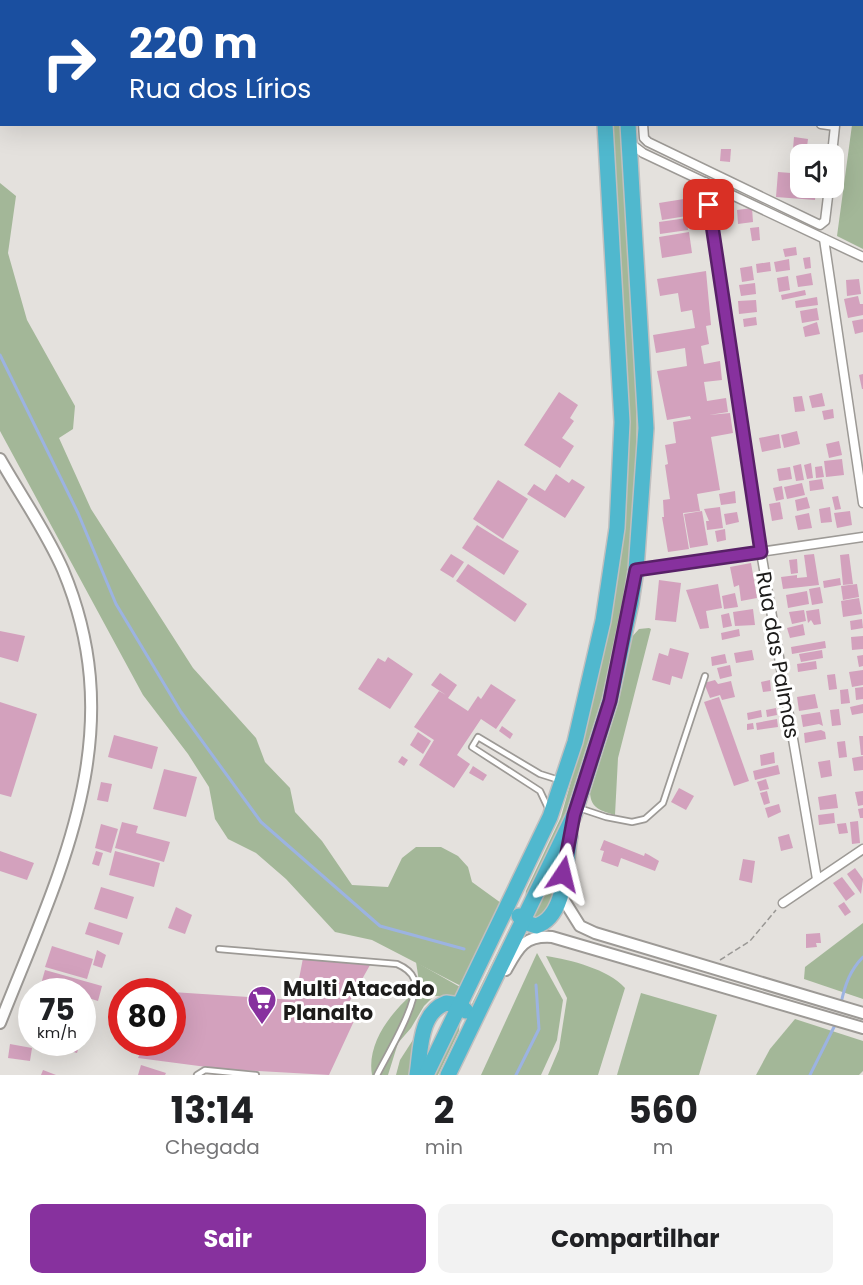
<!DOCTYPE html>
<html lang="pt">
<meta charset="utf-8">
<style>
body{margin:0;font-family:Poppins,sans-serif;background:#f2f2f2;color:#202124;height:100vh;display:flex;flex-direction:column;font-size:22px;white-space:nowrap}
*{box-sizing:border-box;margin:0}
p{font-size:20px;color:#757577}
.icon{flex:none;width:33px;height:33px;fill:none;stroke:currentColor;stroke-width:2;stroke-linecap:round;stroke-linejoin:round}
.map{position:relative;height:1075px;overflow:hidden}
.panel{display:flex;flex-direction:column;background:#fff;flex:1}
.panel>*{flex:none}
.hud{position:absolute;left:0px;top:0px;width:864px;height:126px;box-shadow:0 6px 24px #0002;background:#1a4fa0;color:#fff;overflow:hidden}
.fabs{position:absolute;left:790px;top:144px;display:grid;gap:12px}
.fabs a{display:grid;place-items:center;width:54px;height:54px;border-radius:12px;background:#fff;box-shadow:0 6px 24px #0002;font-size:30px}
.speed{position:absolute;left:18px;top:978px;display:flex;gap:12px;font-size:30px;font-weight:700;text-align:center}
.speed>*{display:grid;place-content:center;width:78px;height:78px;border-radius:50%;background:#fff;box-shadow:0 6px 24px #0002;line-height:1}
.speed small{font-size:15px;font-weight:400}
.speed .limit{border:9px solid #d22;background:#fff;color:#111}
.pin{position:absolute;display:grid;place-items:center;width:51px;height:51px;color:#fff;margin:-26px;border-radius:12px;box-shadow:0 3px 9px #0006}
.me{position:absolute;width:66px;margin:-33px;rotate:10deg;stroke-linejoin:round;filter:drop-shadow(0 0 4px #0008)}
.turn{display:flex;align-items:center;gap:21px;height:126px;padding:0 30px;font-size:27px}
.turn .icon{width:78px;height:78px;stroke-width:2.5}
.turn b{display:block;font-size:42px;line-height:51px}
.eta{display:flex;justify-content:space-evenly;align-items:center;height:102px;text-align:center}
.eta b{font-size:36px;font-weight:700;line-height:42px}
.button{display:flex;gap:12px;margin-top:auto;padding:12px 30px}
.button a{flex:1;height:69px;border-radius:12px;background:#87319e;color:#fff;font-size:24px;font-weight:700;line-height:69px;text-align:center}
.button a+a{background:#f2f2f2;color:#202124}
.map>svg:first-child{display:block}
.green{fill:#a3b798}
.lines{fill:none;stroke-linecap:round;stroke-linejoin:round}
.stream{stroke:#9cb3e1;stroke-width:3}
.building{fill:#d3a1bd}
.service-casing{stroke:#9d9a96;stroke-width:8}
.minor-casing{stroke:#9d9a96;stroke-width:11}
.tertiary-casing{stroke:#9d9a96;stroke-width:14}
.trunk-casing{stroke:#c0bfbf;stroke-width:18}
.path{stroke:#999794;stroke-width:1.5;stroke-dasharray:6 3;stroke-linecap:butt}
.service{stroke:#fff;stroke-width:4.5}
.minor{stroke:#fff;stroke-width:8}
.tertiary{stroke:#fff;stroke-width:10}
.trunk{stroke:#50b8ce;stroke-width:15}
.route-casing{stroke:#582067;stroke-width:15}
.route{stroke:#87319e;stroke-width:10}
.labels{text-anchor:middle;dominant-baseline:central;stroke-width:6;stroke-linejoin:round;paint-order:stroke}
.street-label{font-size:21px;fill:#1d1c1b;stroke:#fff}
.poi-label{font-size:21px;font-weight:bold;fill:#1d1c1b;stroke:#fff;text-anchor:start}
</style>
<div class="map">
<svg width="863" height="1075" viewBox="0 0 863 1075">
<rect width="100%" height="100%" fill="#e4e1dd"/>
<!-- green -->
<g class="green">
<polygon points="687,0 824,0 824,1 693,2"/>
<polygon points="863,23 863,249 837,236 852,125 862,124"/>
<path d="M613,125H622C633,315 656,510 604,698C595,729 587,763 575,793C560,832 541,871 524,909L526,891L561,817L584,735L615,592L623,536L629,441Z"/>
<polygon points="0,183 16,196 8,253 27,320 75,406 73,429 59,438 91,509 193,668 256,738 265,762 290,788 295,812 322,841 352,885 388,887 402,858 416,847 441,847 458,856 468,867 472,882 501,903 461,986 372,940 335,932 286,879 256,853 228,839 215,819 209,787 188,754 143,695 0,431"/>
<path d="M649,628L651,629L618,758L615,815C602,811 591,809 590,793L615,708L630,639L639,629Z"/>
<polygon points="561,850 552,900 541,919 530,919"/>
<polygon points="514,919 516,925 475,1009 471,1006"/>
<polygon points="863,923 863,999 804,979 805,967"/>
<polygon points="537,953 563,1000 557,1040 541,1075 481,1075"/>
<path d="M546,956C571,960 608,969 625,988L598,1075H548L559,1049L567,998Z"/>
<path d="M416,962L460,987L455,997L434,996L424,1006L411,1028L398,1043L388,1075H372C366,1041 395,1007 420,988Z"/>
<polygon points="641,993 717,1015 699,1075 617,1075"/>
<polygon points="795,1019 863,1041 863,1071 859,1075 756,1075 770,1049"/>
<polygon points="460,1022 459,1031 438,1075 433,1075"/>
<polygon points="418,1032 412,1075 396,1075 400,1060"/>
</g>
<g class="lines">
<!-- stream -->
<g class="stream">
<polyline points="0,355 78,513 116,604 181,712 261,822 380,926 464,949"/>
<path d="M841,1003C845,985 850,970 863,957"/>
<polyline points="516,1075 539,1029 536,985"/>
<polyline points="810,1075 836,1023"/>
</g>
</g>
<!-- building -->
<g class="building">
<polygon points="794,137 808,139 806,154 801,154 801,188 816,188 815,200 776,197 778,172 791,173"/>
<polygon points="721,149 731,149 730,162 720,161"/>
<polygon points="690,198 693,215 662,220 659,203"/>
<polygon points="752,208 753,222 738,224 737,210"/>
<polygon points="687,218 688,230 660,234 659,222"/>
<polygon points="759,227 760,240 752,241 750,228"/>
<polygon points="689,232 692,253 662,258 659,237"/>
<polygon points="796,247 797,255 785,257 783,249"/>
<polygon points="810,257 811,268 805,269 803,258"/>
<polygon points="789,259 790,270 776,272 774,262"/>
<polygon points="770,262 771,271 757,273 756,264"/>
<polygon points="752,266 754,280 742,282 740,268"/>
<polygon points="706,271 711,325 706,326 709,344 701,346 704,364 720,361 722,380 704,382 707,401 726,398 728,412 709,415 730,413 733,433 711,437 720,490 697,494 700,511 683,513 689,549 668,552 662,517 664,517 663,500 670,499 665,465 668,464 665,445 676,443 673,422 691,419 690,416 667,420 657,371 687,366 685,348 656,353 653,335 695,328 692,310 681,312 678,293 660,296 657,279"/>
<polygon points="811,273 813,285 798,287 796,276"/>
<polygon points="788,276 790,290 779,292 777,278"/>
<polygon points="859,279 861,294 847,296 846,280"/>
<polygon points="755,283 756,294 741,296 739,285"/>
<polygon points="805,290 806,295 782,300 781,295"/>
<polygon points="858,296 860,304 863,304 863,315 848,318 844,299"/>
<polygon points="817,297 818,305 796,308 795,301"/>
<polygon points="756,300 757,312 739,314 738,301"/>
<polygon points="817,308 819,320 802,323 800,311"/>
<polygon points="756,317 757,325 744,327 743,319"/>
<polygon points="863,319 863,332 855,334 852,321"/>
<polygon points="817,322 820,334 805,337 803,327"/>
<polygon points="863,374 863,389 862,389 859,375"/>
<polygon points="559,392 578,405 570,418 574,421 562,438 574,446 560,468 524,445"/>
<polygon points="822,393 825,406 812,408 809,396"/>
<polygon points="802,396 805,411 795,412 793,397"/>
<polygon points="833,409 834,418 824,420 822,411"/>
<polygon points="797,431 800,444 784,448 781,435"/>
<polygon points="779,434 781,448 762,452 759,438"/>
<polygon points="839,441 842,455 829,458 826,444"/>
<polygon points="842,459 844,475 826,477 824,461"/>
<polygon points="811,463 813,478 807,479 804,465"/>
<polygon points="801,464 804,480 796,481 793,466"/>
<polygon points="822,466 824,477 816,478 815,467"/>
<polygon points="790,467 792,479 779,481 777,469"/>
<polygon points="556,474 569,483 572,479 585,487 565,518 527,494 534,484 545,491"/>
<polygon points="822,479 824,489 810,491 809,481"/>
<polygon points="498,480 528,499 503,539 473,519"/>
<polygon points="802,483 805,495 787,499 784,487"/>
<polygon points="782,486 784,499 776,501 773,488"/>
<polygon points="735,491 736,503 721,505 719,494"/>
<polygon points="838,496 841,509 835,510 832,497"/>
<polygon points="807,497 810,508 797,511 795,500"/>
<polygon points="780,502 783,519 772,521 769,504"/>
<polygon points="720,507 723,528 707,530 706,521 709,521 704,509"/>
<polygon points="830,507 832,522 821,523 819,509"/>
<polygon points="702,511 708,545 690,548 684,514"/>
<polygon points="850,511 852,525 837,528 834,513"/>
<polygon points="737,512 739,522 726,525 724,514"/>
<polygon points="809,513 812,528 798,530 795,516"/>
<polygon points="477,525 519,551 504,575 462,548"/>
<polygon points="725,529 726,540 717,542 715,531"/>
<polygon points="451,554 464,562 453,578 440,570"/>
<polygon points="814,554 819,585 783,589 781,577 797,575 797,578 807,577 804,555"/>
<polygon points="849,554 853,584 843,585 840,555"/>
<polygon points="797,559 798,573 791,574 789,560"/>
<polygon points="751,563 757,598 741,601 739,585 734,587 730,567"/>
<polygon points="468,564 527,604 515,622 456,581"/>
<polygon points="840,578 841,585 824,588 823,581"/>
<polygon points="659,580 681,583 676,622 655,620"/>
<polygon points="718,584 722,608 706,611 709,628 700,629 686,590"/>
<polygon points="857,584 859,597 843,600 841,586"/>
<polygon points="820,587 823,603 812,605 809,589"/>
<polygon points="807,591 809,604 788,608 786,595"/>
<polygon points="735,593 738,607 724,609 722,596"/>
<polygon points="859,598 862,614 843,617 841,601"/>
<polygon points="753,609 755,625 735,626 733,612"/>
<polygon points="819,609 821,624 814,625 811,620 808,623 806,611"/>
<polygon points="804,610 806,621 792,624 789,612"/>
<polygon points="729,613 732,626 723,628 721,615"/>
<polygon points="862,619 863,628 851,630 850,621"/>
<polygon points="803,624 805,635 790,638 787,628"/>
<polygon points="739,629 740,636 722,640 721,633"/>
<polygon points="0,631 25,636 18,662 0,657"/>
<polygon points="863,636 863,649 852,650 851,637"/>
<polygon points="825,641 826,648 792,654 791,647"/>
<polygon points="670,648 689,653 682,679 672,676 670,685 652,680 659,653 668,656"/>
<polygon points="752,650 754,660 736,663 734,653"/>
<polygon points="822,650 823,658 801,662 799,654"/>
<polygon points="725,654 727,663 712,666 711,657"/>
<polygon points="863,655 863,666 859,667 857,656"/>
<polygon points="388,657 413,674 390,709 358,689 378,658 385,662"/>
<polygon points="816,661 817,669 798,672 797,664"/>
<polygon points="730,665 732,676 720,679 717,668"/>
<polygon points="863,670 863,685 852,687 849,672"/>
<polygon points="440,673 457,685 448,698 468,711 478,696 481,699 491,684 516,700 496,729 481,719 457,755 470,764 454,788 419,765 434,740 414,727 439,691 446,695 431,685"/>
<polygon points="835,674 837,689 829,690 827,675"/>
<polygon points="715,680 718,684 731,681 735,697 722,700 720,695 710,698 704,683"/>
<polygon points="770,680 771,691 763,692 761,682"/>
<polygon points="863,687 863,699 856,700 855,688"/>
<polygon points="848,689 850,703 841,704 840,690"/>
<polygon points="815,694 818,708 799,711 797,697"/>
<polygon points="719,697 749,781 734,786 704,702"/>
<polygon points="0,702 37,714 11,797 0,794"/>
<polygon points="863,704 863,713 852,715 850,707"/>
<polygon points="776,708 777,715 767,717 766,710"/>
<polygon points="839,709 841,725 832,726 830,710"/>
<polygon points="761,710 762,717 748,720 747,713"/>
<polygon points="820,712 823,726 819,724 803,727 801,715"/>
<polygon points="777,719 778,727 757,730 756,723"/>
<polygon points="753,723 754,729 747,730 747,724"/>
<polygon points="502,726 513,734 510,739 499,731"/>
<polygon points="821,730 825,732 826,739 805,743 804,733"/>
<polygon points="418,732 431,741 423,754 410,745"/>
<polygon points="114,735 158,747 152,769 108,757"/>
<polygon points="859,736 863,736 863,755 861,755"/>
<polygon points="845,741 847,757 839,758 837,742"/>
<polygon points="774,752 775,763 761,766 760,755"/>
<polygon points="402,756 408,760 404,766 398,762"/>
<polygon points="863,756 863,770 854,771 852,758"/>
<polygon points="830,760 832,776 821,778 818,762"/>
<polygon points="778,765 780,774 755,780 753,771"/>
<polygon points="473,766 487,775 483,781 469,773"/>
<polygon points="164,769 197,777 186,817 153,809"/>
<polygon points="766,779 769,789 760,791 757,782"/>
<polygon points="101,782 112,784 108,802 97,800"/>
<polygon points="679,788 694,796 686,810 671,802"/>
<polygon points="767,791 770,803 764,805 760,793"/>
<polygon points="863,791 863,805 858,806 855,792"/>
<polygon points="836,794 838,808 820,810 818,797"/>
<polygon points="779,804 781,812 768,818 765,808"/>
<polygon points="863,808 863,818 860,818 858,809"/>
<polygon points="834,813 835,823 819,825 818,815"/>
<polygon points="858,821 860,843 852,844 850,822"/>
<polygon points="122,822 138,826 136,833 170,842 164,862 115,848"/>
<polygon points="846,823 848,833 839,834 837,824"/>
<polygon points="101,824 118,829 111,853 95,848"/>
<polygon points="789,834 793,848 781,851 778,837"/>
<polygon points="604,840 644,856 645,853 649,855 659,861 655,871 621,858 618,867 601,861 604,851 600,850"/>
<polygon points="0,851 34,863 27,880 0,871"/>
<polygon points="96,851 103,853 99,866 92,864"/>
<polygon points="115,851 160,863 154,887 109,875"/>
<polygon points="743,859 755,861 752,883 739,880"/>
<polygon points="855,868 863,879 861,894 847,874"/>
<polygon points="842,877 855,894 846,901 833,883"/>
<polygon points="101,887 134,897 127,919 94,909"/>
<polygon points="844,902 851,912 845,916 838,906"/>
<polygon points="176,907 192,915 185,934 168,928"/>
<polygon points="89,922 123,933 119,945 85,934"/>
<polygon points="820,933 821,943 816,943 817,947 806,948 806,934"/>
<polygon points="52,946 93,959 87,979 45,967"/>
<polygon points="97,950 106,955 102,968 93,965"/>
<polygon points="303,958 370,965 347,1006 360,1008 329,1075 222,1069 138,1058 145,1042 172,1042 172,992 295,1000"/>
<polygon points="45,970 102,986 98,1001 82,996 82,992 66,992 41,984"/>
<polygon points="46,1042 60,1042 58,1049 46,1045"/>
<polygon points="61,1042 80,1042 77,1053 60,1048"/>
<polygon points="10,1044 32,1048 30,1061 8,1058"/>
<polygon points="141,1065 166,1073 165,1075 138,1075"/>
<polygon points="43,1070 56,1075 41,1075"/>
</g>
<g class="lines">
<!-- service casing -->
<g class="service-casing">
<g id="service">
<polyline points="646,0 650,2"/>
<polyline points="670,0 674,2"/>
<polyline points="548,808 540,791 472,747 478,737 540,774 559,780"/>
<polyline points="579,808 606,817 632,822 645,819 663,803 705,676"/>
<path d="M219,949L397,964C404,967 411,971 414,979C421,1000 387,1055 377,1075"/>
<polyline points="197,1075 205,1070 256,1075"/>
</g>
</g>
<!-- minor casing -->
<g class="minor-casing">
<g id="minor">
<polyline points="637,0 638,2"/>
<polyline points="643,124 644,138 648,142 820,225 825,221 829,188"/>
<polyline points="821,124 835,126 832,154"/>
<polyline points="630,143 643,153 863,257"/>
<polyline points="705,182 761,552 817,879"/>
<polyline points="824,239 863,503"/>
<polyline points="636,570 863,537"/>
<polyline points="783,903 863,849"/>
</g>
</g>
<!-- tertiary casing -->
<g class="tertiary-casing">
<g id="tertiary">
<path d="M0,459C21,496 46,531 63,570C132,735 60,871 0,1023"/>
<polyline points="560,894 580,926 595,933 863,1013"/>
<path d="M506,970C518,948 524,935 552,937L863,1028"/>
</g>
</g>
<!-- trunk casing -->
<g class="trunk-casing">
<g id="trunk">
<polyline points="597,0 597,2"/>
<polyline points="617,0 617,2"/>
<path d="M519,916L524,922L536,926C567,917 565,862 570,836"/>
<path d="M417,1075C421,1050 419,1013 446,1003L460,1005L466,1011"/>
<polyline points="426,1075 550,817 575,742 603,621 617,528 622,422 605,124"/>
<polyline points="448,1075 574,815 610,701 631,603 636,570 646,428 628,124"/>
</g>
</g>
<!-- path -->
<polyline class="path" points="720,960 750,941 776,910"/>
<!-- service -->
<use href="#service" class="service"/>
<!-- minor -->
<use href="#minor" class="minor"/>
<!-- tertiary -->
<use href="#tertiary" class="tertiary"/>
<!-- trunk -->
<use href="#trunk" class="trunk"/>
</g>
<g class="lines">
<!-- route casing -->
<g class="route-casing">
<polyline id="route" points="563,874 574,815 610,701 636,570 761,552 709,205"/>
</g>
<!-- route -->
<use href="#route" class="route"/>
</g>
<!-- icons -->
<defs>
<g id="supermarket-pin" transform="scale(1.5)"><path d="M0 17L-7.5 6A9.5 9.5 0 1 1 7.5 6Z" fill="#87319e" stroke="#fff"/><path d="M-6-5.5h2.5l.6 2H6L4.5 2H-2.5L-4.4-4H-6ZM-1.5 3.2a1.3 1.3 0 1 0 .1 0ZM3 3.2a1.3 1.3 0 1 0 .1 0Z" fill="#fff"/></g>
</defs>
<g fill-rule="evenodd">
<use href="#supermarket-pin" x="262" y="1000"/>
</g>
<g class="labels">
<!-- street labels -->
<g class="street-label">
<text transform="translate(778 655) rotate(80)">Rua das Palmas</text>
</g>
<!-- poi labels -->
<g class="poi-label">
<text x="283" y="988">Multi Atacado<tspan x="283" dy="24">Planalto</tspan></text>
</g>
</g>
</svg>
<div class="fabs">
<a><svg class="icon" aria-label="sound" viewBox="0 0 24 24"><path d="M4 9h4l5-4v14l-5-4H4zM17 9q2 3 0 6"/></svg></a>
</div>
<div class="speed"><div>75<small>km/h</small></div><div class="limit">80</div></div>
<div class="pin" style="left:709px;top:205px;background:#d93025"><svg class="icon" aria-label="arrive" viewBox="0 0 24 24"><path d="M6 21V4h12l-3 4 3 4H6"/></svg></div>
<svg class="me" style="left:563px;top:874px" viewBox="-20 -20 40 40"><path d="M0-17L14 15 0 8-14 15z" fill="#87319e" stroke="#fff" stroke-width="4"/></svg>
<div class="hud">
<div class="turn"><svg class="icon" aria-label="right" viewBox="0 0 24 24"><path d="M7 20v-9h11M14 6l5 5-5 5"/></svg><div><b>220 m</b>Rua dos Lírios</div></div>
</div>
</div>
<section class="panel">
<div class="eta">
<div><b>13:14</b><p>Chegada</p></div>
<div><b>2</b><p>min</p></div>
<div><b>560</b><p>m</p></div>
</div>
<div class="button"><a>Sair</a><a>Compartilhar</a></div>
</section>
